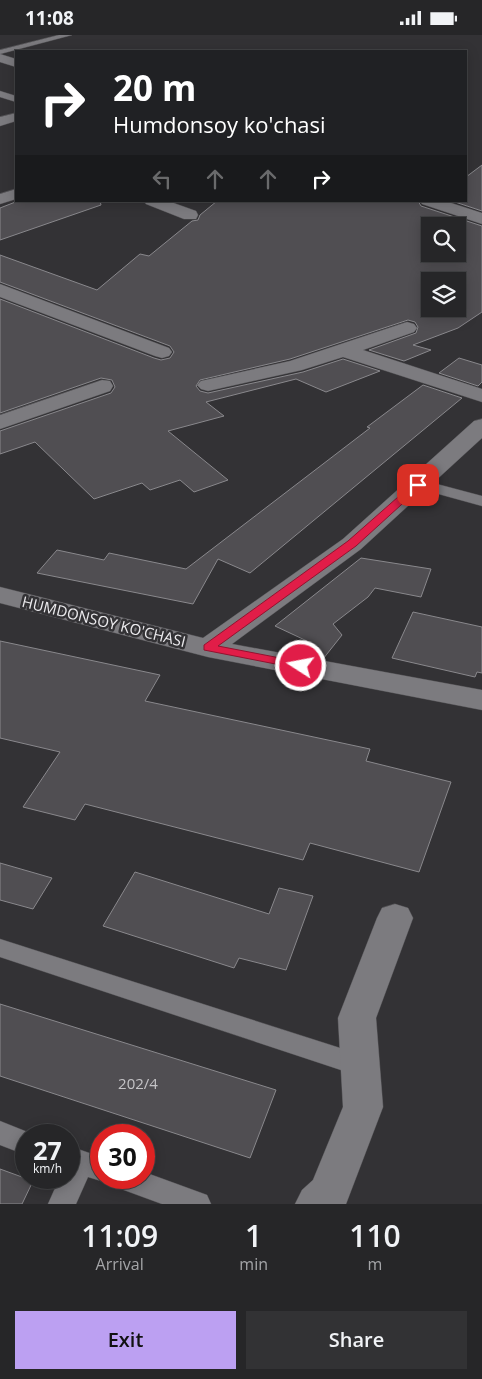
<!DOCTYPE html>
<style>
body{margin:0;font-family:"Open Sans",sans-serif;background:#323234;color:#f1f3f6;height:100vh;display:flex;flex-direction:column;font-size:19px;white-space:nowrap}
*{box-sizing:border-box;margin:0}
p{font-size:16px;color:#a4a5a8}
.icon{flex:none;width:28px;height:28px;fill:none;stroke:currentColor;stroke-width:2;stroke-linecap:round;stroke-linejoin:round}
.map{position:relative;height:1169px;overflow:hidden}
.panel{display:flex;flex-direction:column;background:#262628;flex:1}
.panel>*{flex:none}
.top-card{position:absolute;left:15px;top:15px;width:452px;height:152px;border-radius:0px;box-shadow:0 2px 12px #0003,0 0 0 1px #424345;background:#202124;color:#fff;overflow:hidden}
.controls{position:absolute;left:421px;top:182px;display:grid;gap:10px}
.controls a{display:grid;place-items:center;width:45px;height:45px;border-radius:0px;background:#262628;box-shadow:0 2px 12px #0003,0 0 0 1px #424345;font-size:25px}
.speed{position:absolute;left:15px;top:1089px;display:flex;gap:10px;font-size:25px;font-weight:700;text-align:center}
.speed>*{display:grid;place-content:center;width:65px;height:65px;border-radius:50%;background:#262628;box-shadow:0 2px 12px #0003,0 0 0 1px #424345;line-height:1}
.speed small{font-size:12px;font-weight:400}
.speed .limit{border:8px solid #d22;background:#fff;color:#111}
.pin{position:absolute;display:grid;place-items:center;width:42px;height:42px;color:#fff;margin:-21px;border-radius:10px;box-shadow:0 2px 8px #0006}
.me{position:absolute;width:55px;margin:-28px;rotate:281deg;stroke-linejoin:round;filter:drop-shadow(0 0 4px #0008)}
.turn{display:flex;align-items:center;gap:18px;height:105px;padding:0 15px;font-size:22px}
.turn .icon{width:65px;height:65px;stroke-width:2.5}
.turn b{display:block;font-size:35px;line-height:42px}
.lanes{display:flex;align-items:center;height:48px;padding:0 15px;background:#0003;justify-content:center;gap:25px;direction:ltr}
.lanes .off{opacity:.35}
.eta{display:flex;justify-content:space-evenly;align-items:center;height:85px;text-align:center}
.eta b{font-size:30px;font-weight:600;line-height:35px}
.primary-button{display:flex;gap:10px;margin-top:auto;padding:10px 15px}
.primary-button a{flex:1;height:58px;border-radius:0px;background:#bca0f2;color:#111;font-size:20px;font-weight:600;line-height:58px;text-align:center}
.primary-button a+a{background:#323234;color:#f1f3f6}
.status{display:flex;justify-content:space-between;align-items:center;height:35px;padding:0 25px;background:#262628;direction:ltr}
.status svg{height:14px;fill:currentColor}
.map>svg:first-child{display:block}
.building{fill:#504e52;stroke:#89888c;fill-rule:evenodd}
.lines{fill:none;stroke-linecap:round;stroke-linejoin:round}
.lane-casing{stroke:#515053;stroke-width:1}
.street-casing{stroke:#515053;stroke-width:1}
.lane{fill:#7c7b7f;fill-rule:evenodd}
.street{fill:#7c7b7f;fill-rule:evenodd}
.route{fill:#e11d48;stroke:#92132f}
.labels{text-anchor:middle;dominant-baseline:central;stroke-width:5;stroke-linejoin:round;paint-order:stroke}
.street-label{font-size:15px;fill:#ebeaed;stroke:#333235}
.near-number-label{font-size:15px;fill:#c4c3c6}
</style>
<div class="status"><b>11:08</b><svg viewBox="0 0 49 12"><path d="M0 12V9h3v3zM5 12V6h3v6zM10 12V3h3v9zM15 12V0h3v12zM26 1h20v11H26zM47 4h2v5h-2z"/></svg></div>
<div class="map">
<svg width="482" height="1169" viewBox="0 0 482 1169">
<rect width="100%" height="100%" fill="#333235"/>
<!-- building -->
<g class="building">
<polygon points="482,130 482,176 452,166 466,166 466,142"/>
<polygon points="18,166 100,166 101,170 0,205 0,173"/>
<path d="M217,166H418L421,171L482,191V277L458,293L413,310L431,315L404,326L369,315L416,298L418,292L415,287L408,285L290,324L200,345L196,351L200,356L208,358L303,337L343,324L380,336L326,357L296,344L206,367L224,381L168,396L228,445L194,457L180,445L150,455L142,448L94,464L35,407L0,419V396L111,358L115,352L112,345L101,343L0,378V264L154,323L161,325L170,323L174,317L170,311L0,247V220L97,255L140,219L149,221L192,186L198,185L200,180ZM430,191H458V219H430ZM430,246H458V274H430Z"/>
<polygon points="459,323 482,330 482,347 478,351 439,338"/>
<polygon points="423,350 462,363 250,538 218,524 193,569 37,538 57,515 104,525 109,518 186,534 370,393 367,392"/>
<polygon points="361,523 431,534 421,562 375,553 368,562 333,589 342,600 323,624 297,619 307,606 275,591"/>
<polygon points="413,577 482,592 482,638 477,637 475,642 392,623"/>
<polygon points="0,606 160,640 145,666 370,714 366,726 451,747 419,837 310,808 303,825 85,769 75,785 23,772 60,717 0,703"/>
<polygon points="0,828 52,843 33,874 0,865"/>
<polygon points="135,837 269,879 279,853 313,861 286,935 239,923 234,933 103,891"/>
<polygon points="0,969 276,1055 250,1123 0,1041"/>
<polygon points="0,1134 33,1146 22,1169 0,1169"/>
</g>
<g class="lines">
<!-- lane casing -->
<g class="lane-casing">
<g id="lane">
<polygon points="59,0 72,0 0,19 0,15"/>
<polygon points="0,56 16,61 16,67 0,62"/>
<polygon points="418,444 482,461 482,471 413,452 410,449"/>
<polygon points="0,904 362,1020 371,1023 375,1031 371,1039 362,1042 0,922"/>
<polygon points="0,1086 35,1100 26,1100 26,1120 0,1110"/>
<polygon points="69,1111 101,1122 101,1142 144,1142 144,1137 207,1160 211,1169 162,1169 113,1151 110,1143 101,1146 88,1142 76,1169 48,1169 60,1142 69,1142"/>
</g>
</g>
<!-- street casing -->
<g class="street-casing">
<g id="street">
<polygon points="0,19 16,24 16,32 0,27"/>
<polygon points="16,78 16,86 0,91 0,82"/>
<polygon points="16,154 16,164 0,169 0,159"/>
<polygon points="144,166 168,166 196,176 198,180 196,184 184,184 146,169"/>
<polygon points="420,166 445,166 482,178 482,189 422,169"/>
<polygon points="0,249 169,313 172,317 169,321 162,323 155,321 0,262"/>
<polygon points="407,287 414,289 417,293 414,297 363,315 482,354 482,367 343,322 302,335 208,356 201,354 197,350 201,346 290,326"/>
<polygon points="102,345 110,346 113,351 110,356 0,394 0,380"/>
<polygon points="482,384 482,403 361,514 232,609 482,655 482,675 208,622 0,568 0,552 203,603 343,504 474,386"/>
<polygon points="395,869 408,873 413,883 376,983 383,1072 346,1169 295,1169 302,1155 313,1145 343,1072 338,983 377,883 382,873"/>
</g>
</g>
<!-- lane -->
<use href="#lane" class="lane"/>
<!-- street -->
<use href="#street" class="street"/>
</g>
<!-- route -->
<polygon class="route" points="415,447 423,450 356,511 218,611 301,627 307,631 305,633 301,634 204,615 204,610 348,506"/>
<g class="labels">
<!-- street labels -->
<g class="street-label">
<text transform="translate(104 586) rotate(14)">HUMDONSOY KO'CHASI</text>
</g>
<!-- near-number labels -->
<g class="near-number-label">
<text x="138" y="1048">202/4</text>
</g>
</g>
</svg>
<div class="controls">
<a><svg class="icon" aria-label="search" viewBox="0 0 24 24"><circle cx="10" cy="10" r="6"/><path d="M15 15l6 6"/></svg></a>
<a><svg class="icon" aria-label="layers" viewBox="0 0 24 24"><path d="M12 4l9 5-9 5-9-5zM3 14l9 5 9-5"/></svg></a>
</div>
<div class="speed"><div>27<small>km/h</small></div><div class="limit">30</div></div>
<div class="pin" style="left:418px;top:450px;background:#d93025"><svg class="icon" aria-label="arrive" viewBox="0 0 24 24"><path d="M6 21V4h12l-3 4 3 4H6"/></svg></div>
<svg class="me" style="left:301px;top:631px" viewBox="-20 -20 40 40"><circle r="17" fill="#e11d48" stroke="#fff" stroke-width="3"/><path d="M0-11L8 9 0 5-8 9z" fill="#fff"/></svg>
<div class="top-card">
<div class="turn"><svg class="icon" aria-label="right" viewBox="0 0 24 24"><path d="M7 20v-9h11M14 6l5 5-5 5"/></svg><div><b>20 m</b>Humdonsoy ko'chasi</div></div>
<div class="lanes"><svg class="icon off" aria-label="left" viewBox="0 0 24 24"><path d="M17 20v-9H6M10 6l-5 5 5 5"/></svg><svg class="icon off" aria-label="ahead" viewBox="0 0 24 24"><path d="M12 20V5M6 11l6-6 6 6"/></svg><svg class="icon off" aria-label="ahead" viewBox="0 0 24 24"><path d="M12 20V5M6 11l6-6 6 6"/></svg><svg class="icon" aria-label="right" viewBox="0 0 24 24"><path d="M7 20v-9h11M14 6l5 5-5 5"/></svg></div>
</div>
</div>
<section class="panel">
<div class="eta">
<div><b>11:09</b><p>Arrival</p></div>
<div><b>1</b><p>min</p></div>
<div><b>110</b><p>m</p></div>
</div>
<div class="primary-button"><a>Exit</a><a>Share</a></div>
</section>
